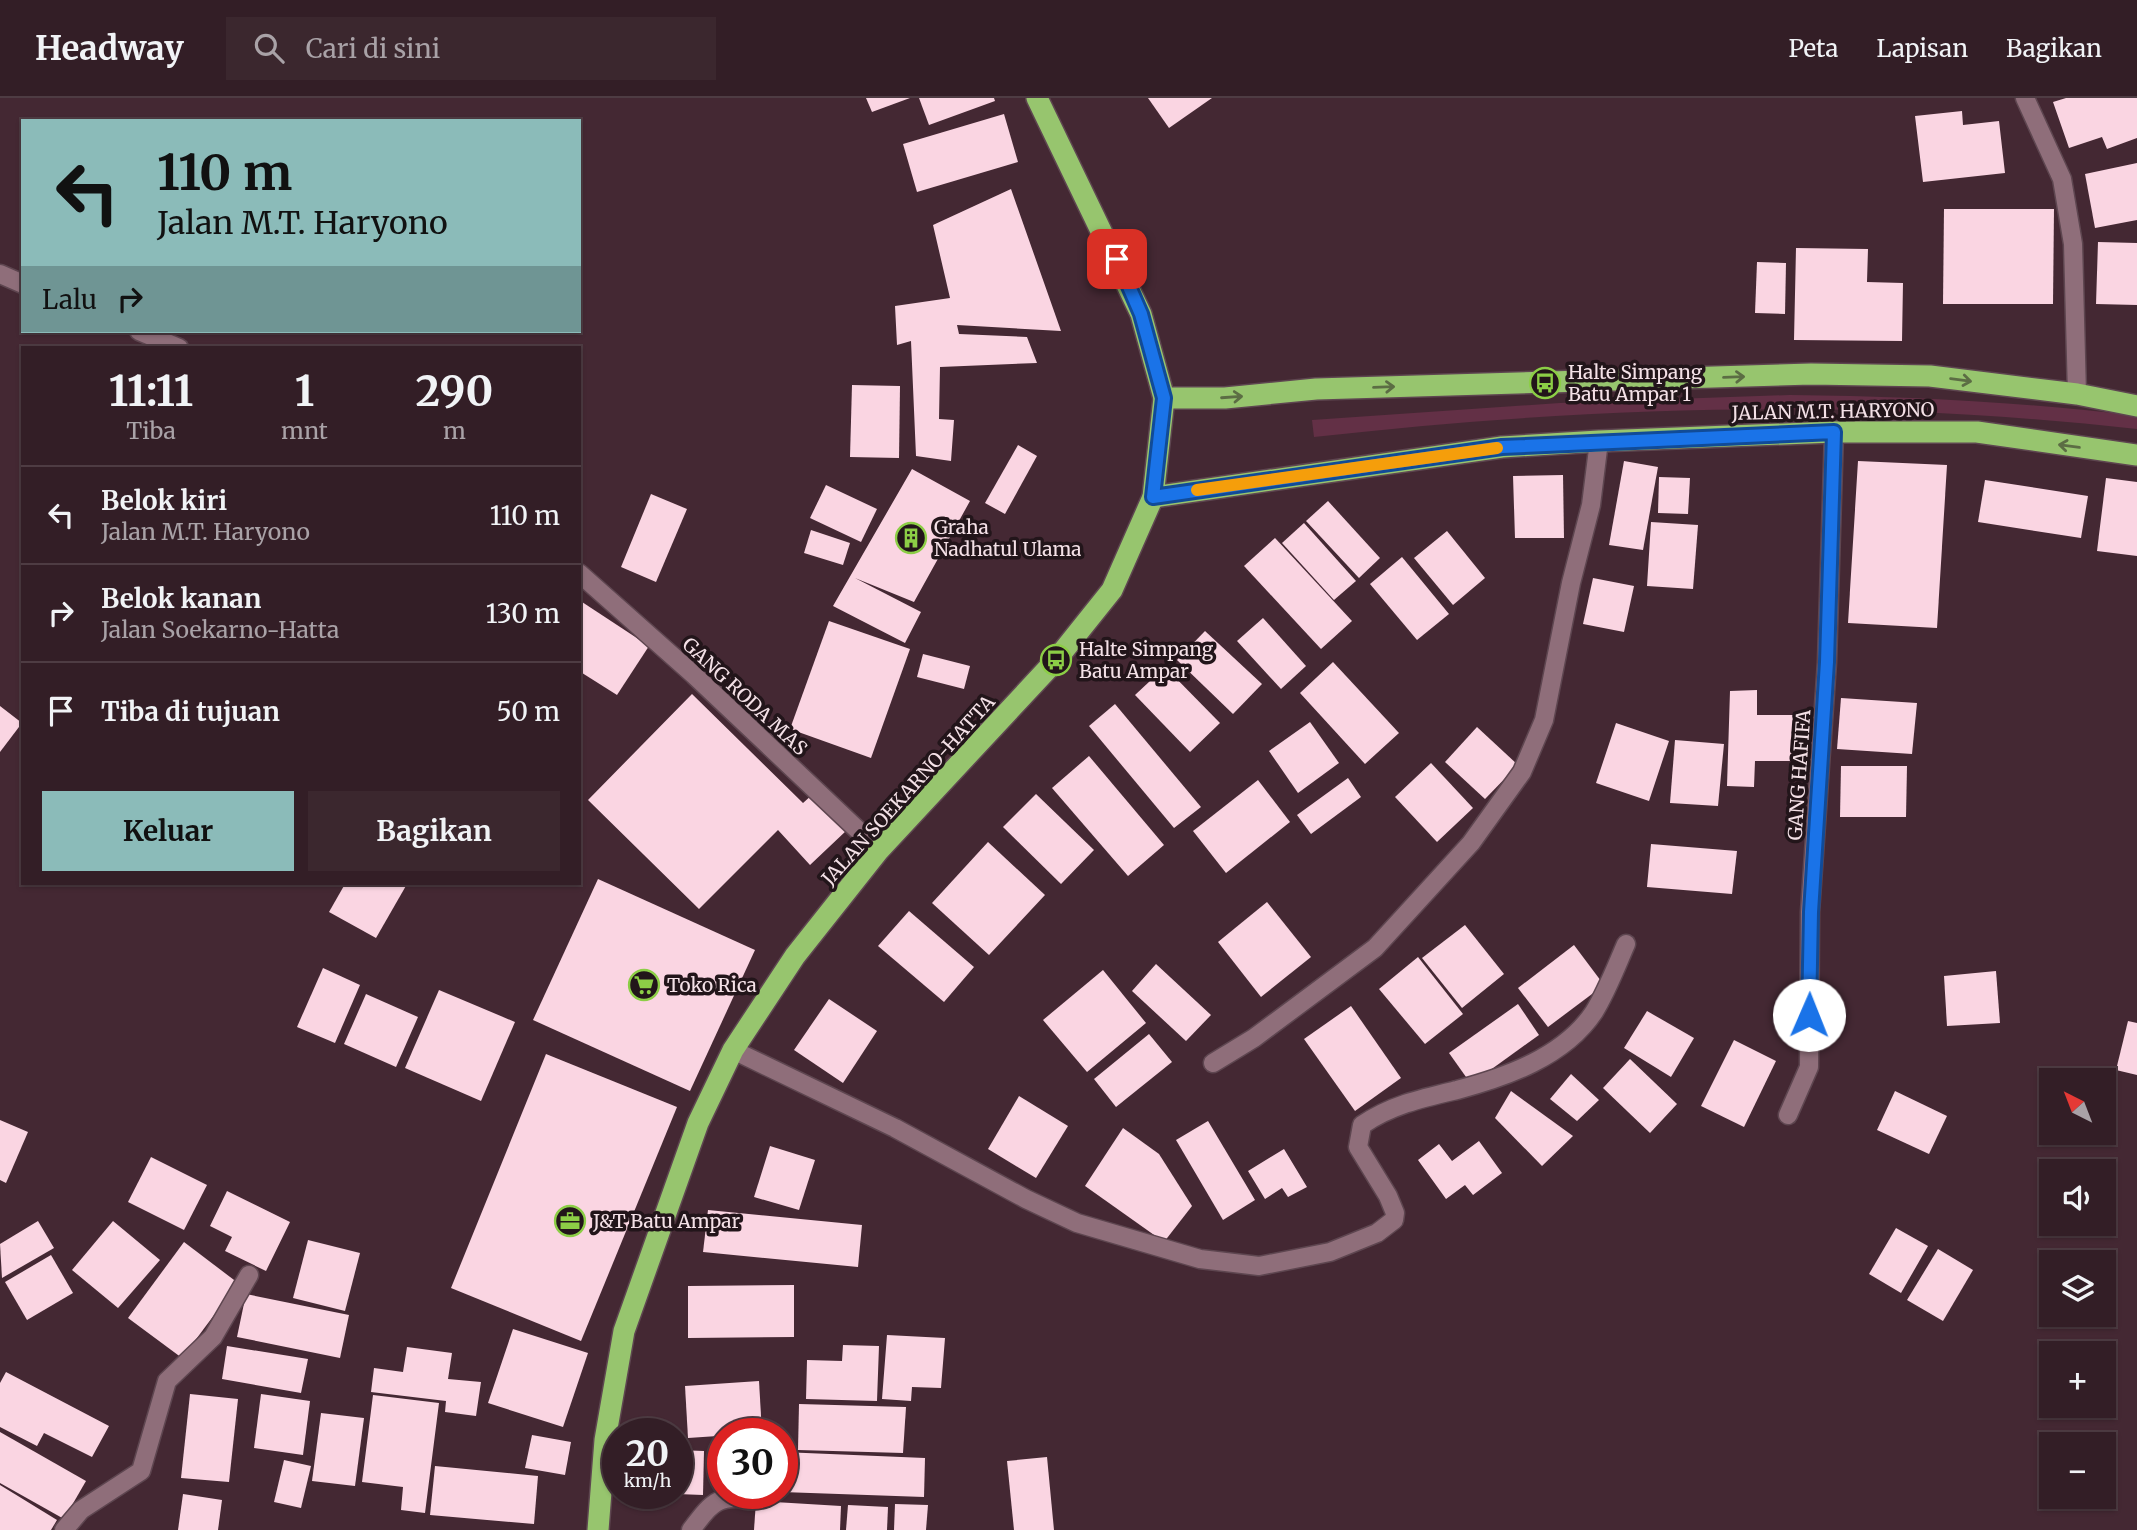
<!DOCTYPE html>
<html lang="id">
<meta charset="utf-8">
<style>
body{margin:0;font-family:Merriweather,serif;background:#3b272e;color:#f1f3f6;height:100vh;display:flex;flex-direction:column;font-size:26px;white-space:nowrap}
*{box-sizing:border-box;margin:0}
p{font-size:23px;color:#a9a2a7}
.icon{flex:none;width:38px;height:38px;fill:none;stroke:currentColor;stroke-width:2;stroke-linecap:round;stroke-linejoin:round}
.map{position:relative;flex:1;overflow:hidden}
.details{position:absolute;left:21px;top:248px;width:560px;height:539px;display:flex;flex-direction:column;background:#331e26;border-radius:0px;box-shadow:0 2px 5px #0004,0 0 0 2px #4e3c43}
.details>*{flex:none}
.banner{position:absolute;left:21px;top:21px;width:560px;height:214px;border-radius:0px;box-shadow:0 2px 5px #0004,0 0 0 2px #4e3c43;background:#8bbbb9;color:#111;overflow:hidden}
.needle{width:46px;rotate:318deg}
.fabs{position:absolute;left:2039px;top:970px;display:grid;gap:14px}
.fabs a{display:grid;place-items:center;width:77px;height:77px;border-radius:0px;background:#331e26;box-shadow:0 2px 5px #0004,0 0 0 2px #4e3c43;font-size:35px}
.speed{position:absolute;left:602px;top:1320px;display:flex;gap:14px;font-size:35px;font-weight:700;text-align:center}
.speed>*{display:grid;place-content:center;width:91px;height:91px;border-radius:50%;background:#331e26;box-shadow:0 2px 5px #0004,0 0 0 2px #4e3c43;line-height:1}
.speed small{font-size:18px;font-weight:400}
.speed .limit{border:10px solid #d22;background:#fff;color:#111}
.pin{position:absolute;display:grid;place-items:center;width:60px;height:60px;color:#fff;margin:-30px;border-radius:14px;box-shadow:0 4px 10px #0006}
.me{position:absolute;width:77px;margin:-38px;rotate:1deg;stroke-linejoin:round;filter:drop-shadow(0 0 5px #0008)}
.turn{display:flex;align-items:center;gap:24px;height:147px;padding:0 21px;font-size:32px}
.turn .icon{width:91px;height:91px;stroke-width:2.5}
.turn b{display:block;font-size:49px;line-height:60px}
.then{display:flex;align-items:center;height:66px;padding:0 21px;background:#0003;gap:14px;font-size:26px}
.eta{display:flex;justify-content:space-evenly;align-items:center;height:119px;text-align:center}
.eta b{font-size:42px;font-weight:700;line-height:49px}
.cta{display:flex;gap:14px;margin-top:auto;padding:14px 21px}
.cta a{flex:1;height:80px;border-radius:0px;background:#8bbbb9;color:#111;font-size:28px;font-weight:700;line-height:80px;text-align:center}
.cta a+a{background:#3b272e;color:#f1f3f6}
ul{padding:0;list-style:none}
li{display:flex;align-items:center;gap:21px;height:98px;padding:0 21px;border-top:2px solid #4e3c43}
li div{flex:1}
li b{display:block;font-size:26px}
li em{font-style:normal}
header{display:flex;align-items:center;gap:42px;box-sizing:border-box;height:98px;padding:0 35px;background:#331e26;border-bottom:2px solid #4e3c43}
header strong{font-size:33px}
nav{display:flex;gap:38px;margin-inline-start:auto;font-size:24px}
.search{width:490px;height:63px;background:#3b272e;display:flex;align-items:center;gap:18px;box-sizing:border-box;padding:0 24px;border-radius:0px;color:#a9a2a7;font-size:26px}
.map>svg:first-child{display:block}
.green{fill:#633046}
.building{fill:#fad5e2}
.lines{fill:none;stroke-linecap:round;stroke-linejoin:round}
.street-casing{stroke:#5e4650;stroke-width:21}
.highway-casing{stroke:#5e4650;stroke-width:24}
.street{stroke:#8f6e7a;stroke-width:18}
.highway{stroke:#97c56e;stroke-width:21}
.oneway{stroke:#5c6d44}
.route-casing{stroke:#114b97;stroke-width:18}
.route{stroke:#1a73e8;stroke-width:12}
.slow{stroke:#f59e0b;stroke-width:12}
.labels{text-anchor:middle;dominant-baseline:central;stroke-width:7;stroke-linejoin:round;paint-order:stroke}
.poi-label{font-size:19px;fill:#f4e1e7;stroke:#22151a;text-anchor:start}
.street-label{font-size:19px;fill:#f4e1e7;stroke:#22151a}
</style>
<header>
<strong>Headway</strong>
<div class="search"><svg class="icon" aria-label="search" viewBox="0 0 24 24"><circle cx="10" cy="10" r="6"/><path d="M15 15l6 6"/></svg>Cari di sini</div>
<nav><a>Peta</a><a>Lapisan</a><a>Bagikan</a></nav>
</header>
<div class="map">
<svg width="2137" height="1432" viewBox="0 0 2137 1432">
<rect width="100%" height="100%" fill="#442833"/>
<!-- green -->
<path class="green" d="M1790,297C1907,298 2022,304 2137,318V331C1862,300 1588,308 1314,339L1312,322L1560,305Z"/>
<!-- building -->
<g class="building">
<polygon points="866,0 910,0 872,14"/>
<polygon points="919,0 994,0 995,3 929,27"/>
<polygon points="1148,0 1212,0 1169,30"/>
<polygon points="2066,0 2137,0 2137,40 2107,51 2102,39 2069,50 2053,4"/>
<polygon points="1962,13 1963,27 1999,23 2005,75 1923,84 1915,18"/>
<polygon points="1004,16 1018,64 917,94 903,46"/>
<polygon points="2137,65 2137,122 2095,130 2085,76"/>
<polygon points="1011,91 1061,233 957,227 959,236 1027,239 1037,265 940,269 939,321 954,322 951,363 916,358 911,243 897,247 895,208 950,200 933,127"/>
<polygon points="1944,111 2054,111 2053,206 1943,206"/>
<polygon points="2098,144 2137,145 2137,207 2096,206"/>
<polygon points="1796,150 1868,151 1867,184 1903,185 1902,243 1794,242"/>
<polygon points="1757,164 1786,165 1785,216 1755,215"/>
<polygon points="852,287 900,288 899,360 850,359"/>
<polygon points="1018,347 1037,358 1005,416 985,405"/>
<polygon points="1624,363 1658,369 1643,452 1609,447"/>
<polygon points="1858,363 1947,367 1937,530 1848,525"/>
<polygon points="912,371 970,403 914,504 855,480 921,514 905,545 833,508"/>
<polygon points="1563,377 1564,440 1515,440 1513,378"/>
<polygon points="1659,379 1690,380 1688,416 1658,415"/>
<polygon points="2106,380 2137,384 2137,458 2097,453"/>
<polygon points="1985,382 2088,398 2081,440 1978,424"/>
<polygon points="826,387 877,411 861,444 810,420"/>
<polygon points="651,396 687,411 656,484 621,469"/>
<polygon points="1328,403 1380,460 1359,480 1306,423"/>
<polygon points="1651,424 1698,427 1693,491 1647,488"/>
<polygon points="1304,425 1356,483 1334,502 1282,445"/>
<polygon points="811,432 850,445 843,467 804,455"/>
<polygon points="1447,433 1485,480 1453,507 1414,460"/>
<polygon points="1275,440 1352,523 1321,551 1244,468"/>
<polygon points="1402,459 1449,516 1417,542 1370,486"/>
<polygon points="1593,480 1634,488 1624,534 1583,526"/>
<polygon points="579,502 649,548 617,597 579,573"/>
<polygon points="1263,520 1306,568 1281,591 1237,543"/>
<polygon points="829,523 910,551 871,660 790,631"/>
<polygon points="1205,533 1262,586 1233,616 1177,562"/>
<polygon points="923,556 970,568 964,591 917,579"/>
<polygon points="1333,564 1399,635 1365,666 1300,595"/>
<polygon points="1165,569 1220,625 1190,654 1135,597"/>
<polygon points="1757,592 1757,617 1799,617 1798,663 1755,663 1754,689 1727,688 1730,593"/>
<polygon points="692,596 803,705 813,696 847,732 810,767 778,732 699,811 588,702"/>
<polygon points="1841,600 1917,605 1912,656 1837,651"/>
<polygon points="1115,606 1201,709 1174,730 1089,628"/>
<polygon points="0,608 22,625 0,654"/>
<polygon points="1310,624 1339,665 1298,695 1269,653"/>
<polygon points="1616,625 1669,643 1649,703 1596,685"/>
<polygon points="1477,629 1518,667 1485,701 1445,664"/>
<polygon points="1675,642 1724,646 1718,708 1670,705"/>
<polygon points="1089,658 1164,747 1128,778 1052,690"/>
<polygon points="1431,665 1473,710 1437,744 1395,699"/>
<polygon points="1841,668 1907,668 1906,719 1840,719"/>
<polygon points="1348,680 1361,699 1311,736 1297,717"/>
<polygon points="1258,682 1290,724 1226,775 1193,733"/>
<polygon points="1036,696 1094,752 1061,786 1003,729"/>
<polygon points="988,744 1045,797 989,857 932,805"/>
<polygon points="1651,746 1737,753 1732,796 1647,789"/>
<polygon points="598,781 755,852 690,993 533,922"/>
<polygon points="345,786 407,786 376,840 329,814"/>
<polygon points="1267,804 1311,859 1261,899 1218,844"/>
<polygon points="909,813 974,869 944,904 878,848"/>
<polygon points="1465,827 1504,876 1462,910 1422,860"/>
<polygon points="1574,847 1604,887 1548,929 1518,890"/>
<polygon points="1418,859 1463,916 1425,946 1379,891"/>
<polygon points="1156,866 1211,917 1186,943 1132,893"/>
<polygon points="323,870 360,887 335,945 297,929"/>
<polygon points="1103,872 1146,925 1087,974 1043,922"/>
<polygon points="1996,873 2000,925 1947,928 1944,878"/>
<polygon points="439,892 515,924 481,1003 405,970"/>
<polygon points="366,896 418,919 396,969 344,946"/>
<polygon points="829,901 877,933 843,985 794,952"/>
<polygon points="1518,906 1539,937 1471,986 1449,955"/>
<polygon points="1351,908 1401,980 1355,1013 1304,941"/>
<polygon points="1647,913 1694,940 1671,979 1624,950"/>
<polygon points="2128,923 2137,925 2137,977 2116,972"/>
<polygon points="1149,936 1172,964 1116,1009 1094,981"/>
<polygon points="1734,942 1776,963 1744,1029 1701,1008"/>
<polygon points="546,956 677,1009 581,1243 451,1190"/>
<polygon points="1630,961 1677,1006 1650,1035 1603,990"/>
<polygon points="1571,976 1599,1002 1577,1023 1550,1001"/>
<polygon points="1511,993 1573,1038 1542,1068 1495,1020"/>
<polygon points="1895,993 1947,1018 1929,1056 1877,1032"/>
<polygon points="1019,998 1068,1028 1036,1080 988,1051"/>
<polygon points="0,1022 28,1034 6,1085 0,1082"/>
<polygon points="1208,1023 1255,1102 1223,1122 1176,1042"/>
<polygon points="1123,1030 1159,1056 1192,1108 1164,1144 1085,1088"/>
<polygon points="1479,1043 1502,1075 1473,1097 1465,1087 1446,1101 1418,1062 1439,1046 1452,1063"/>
<polygon points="770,1048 815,1062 799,1112 754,1099"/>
<polygon points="1284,1051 1307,1089 1288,1099 1282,1090 1265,1101 1248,1073"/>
<polygon points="151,1059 207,1087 184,1132 128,1104"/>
<polygon points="227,1093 290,1124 266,1173 225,1153 232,1139 210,1128"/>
<polygon points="708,1112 862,1127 858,1169 703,1154"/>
<polygon points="38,1123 54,1150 2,1180 0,1146"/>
<polygon points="113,1123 160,1162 118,1210 72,1172"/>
<polygon points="1896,1130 1928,1148 1901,1195 1869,1176"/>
<polygon points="308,1142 360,1155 345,1213 293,1200"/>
<polygon points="184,1144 238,1185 182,1260 128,1220"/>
<polygon points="1938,1151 1973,1172 1943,1223 1907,1202"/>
<polygon points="51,1157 73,1195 27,1222 5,1184"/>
<polygon points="794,1187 794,1239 688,1240 688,1188"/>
<polygon points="246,1196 349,1217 340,1260 237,1239"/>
<polygon points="513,1231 588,1255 563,1329 488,1305"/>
<polygon points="887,1237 945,1240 941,1290 912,1289 911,1303 882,1301"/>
<polygon points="843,1247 879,1248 877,1303 806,1301 807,1262 842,1263"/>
<polygon points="227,1248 308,1261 301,1295 222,1281"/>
<polygon points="407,1249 452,1255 448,1281 481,1284 476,1318 445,1314 446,1303 371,1294 374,1270 403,1274"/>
<polygon points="6,1274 109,1328 92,1359 44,1335 37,1348 0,1329 0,1285"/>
<polygon points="759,1283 762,1335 688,1340 685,1288"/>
<polygon points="190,1296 238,1301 229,1384 181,1380"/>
<polygon points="261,1296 310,1303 303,1357 254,1350"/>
<polygon points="373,1297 439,1305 425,1415 401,1412 403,1389 362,1384"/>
<polygon points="799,1306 906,1309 903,1355 798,1352"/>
<polygon points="321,1315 364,1320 355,1388 312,1383"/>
<polygon points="0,1334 86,1383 64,1421 0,1385"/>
<polygon points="532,1337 571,1344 565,1377 525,1370"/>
<polygon points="677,1352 704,1353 703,1397 677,1396"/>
<polygon points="782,1354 925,1360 924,1399 782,1394"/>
<polygon points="1047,1359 1054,1432 1014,1432 1007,1363"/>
<polygon points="284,1362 311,1368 301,1410 274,1404"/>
<polygon points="435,1368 538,1378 534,1426 430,1417"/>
<polygon points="0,1387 57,1422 51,1432 0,1432"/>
<polygon points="183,1396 222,1402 218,1432 178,1432"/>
<polygon points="756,1403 841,1408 840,1432 754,1432"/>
<polygon points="895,1406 928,1407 926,1432 894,1432"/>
<polygon points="848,1407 888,1409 887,1432 846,1432"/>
</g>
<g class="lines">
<!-- street casing -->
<g class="street-casing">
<g id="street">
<polyline points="2025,0 2062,81 2073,146 2077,296"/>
<polyline points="0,176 23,186"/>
<polyline points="139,233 179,250"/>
<polyline points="579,475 694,577 879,752"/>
<path d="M733,952L895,1030L1026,1101L1077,1125L1200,1161L1259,1168L1330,1154L1377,1135L1394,1122L1395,1115L1388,1098L1358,1049L1362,1027C1391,1007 1423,1000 1457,992C1506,979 1564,959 1594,914C1607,893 1616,869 1626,846"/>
<polyline points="1213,965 1254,940 1375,850 1471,745 1522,674 1544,622 1571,485 1591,407 1599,343"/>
<polyline points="1788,1017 1809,969 1810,814 1827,564 1834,334"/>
<polyline points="64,1432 81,1412 141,1373 167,1283 213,1239 249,1177"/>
<path d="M691,1432C716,1399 717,1399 758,1400"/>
</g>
</g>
<!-- highway casing -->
<g class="highway-casing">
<g id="highway">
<polyline points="1164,300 1225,300 1316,291 1811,276 1930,278 2077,296 2137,308"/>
<polyline points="1153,399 1502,349 1599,343 1834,334 1977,334 2137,357"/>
<polyline points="598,1432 605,1342 624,1233 698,1025 733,952 795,858 879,752 1056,562 1112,492 1153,399 1164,300 1141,216 1037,0"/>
</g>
</g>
<!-- street -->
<use href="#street" class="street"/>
<!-- highway -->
<use href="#highway" class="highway"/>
</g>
<!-- one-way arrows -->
<defs><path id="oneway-shaft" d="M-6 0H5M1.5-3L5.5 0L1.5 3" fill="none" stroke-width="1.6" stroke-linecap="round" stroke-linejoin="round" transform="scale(1.75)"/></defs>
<g class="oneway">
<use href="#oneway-shaft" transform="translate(1734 279) rotate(-2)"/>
<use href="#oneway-shaft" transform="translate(1961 282) rotate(7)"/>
<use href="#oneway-shaft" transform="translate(1384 289) rotate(-2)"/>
<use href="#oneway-shaft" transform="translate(1232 299) rotate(-4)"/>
<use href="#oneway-shaft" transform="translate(2069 348) rotate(-172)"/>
</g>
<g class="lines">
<!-- route casing -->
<g class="route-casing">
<polyline id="route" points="1117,161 1141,216 1164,300 1153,399 1502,349 1834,334 1827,564 1811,814 1809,917"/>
</g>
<!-- route -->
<use href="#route" class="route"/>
<!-- slow -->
<polyline class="slow" points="1197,392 1497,350"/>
</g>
<!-- icons -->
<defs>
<g id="bus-ring" transform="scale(1.575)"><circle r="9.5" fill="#22151a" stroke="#8cce46" stroke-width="1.5"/><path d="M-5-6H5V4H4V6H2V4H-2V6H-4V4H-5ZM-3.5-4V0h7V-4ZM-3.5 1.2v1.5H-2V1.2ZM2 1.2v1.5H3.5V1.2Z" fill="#8cce46"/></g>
<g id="building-ring" transform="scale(1.575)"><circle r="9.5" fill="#22151a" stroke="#8cce46" stroke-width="1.5"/><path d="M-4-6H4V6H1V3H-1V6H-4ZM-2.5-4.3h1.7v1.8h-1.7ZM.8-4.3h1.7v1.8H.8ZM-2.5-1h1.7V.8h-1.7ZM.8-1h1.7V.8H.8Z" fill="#8cce46"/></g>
<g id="supermarket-ring" transform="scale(1.575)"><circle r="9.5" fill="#22151a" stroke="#8cce46" stroke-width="1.5"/><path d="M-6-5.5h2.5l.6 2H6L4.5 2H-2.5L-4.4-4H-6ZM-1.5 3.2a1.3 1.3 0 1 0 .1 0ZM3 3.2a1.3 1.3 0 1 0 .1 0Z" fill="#8cce46"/></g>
<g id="office-ring" transform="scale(1.575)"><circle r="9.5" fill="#22151a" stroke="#8cce46" stroke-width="1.5"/><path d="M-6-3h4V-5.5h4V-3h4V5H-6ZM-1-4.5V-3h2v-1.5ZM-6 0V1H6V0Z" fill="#8cce46"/></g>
</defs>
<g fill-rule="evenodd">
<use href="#bus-ring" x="1545" y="285"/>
<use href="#building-ring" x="911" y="440"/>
<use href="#bus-ring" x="1056" y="562"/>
<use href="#supermarket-ring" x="644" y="887"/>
<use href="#office-ring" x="570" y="1123"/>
</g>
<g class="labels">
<!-- poi labels -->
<g class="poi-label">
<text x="1568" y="274">Halte Simpang<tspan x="1568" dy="22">Batu Ampar 1</tspan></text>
<text x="934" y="429">Graha<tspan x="934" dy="22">Nadhatul Ulama</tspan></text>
<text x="1079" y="551">Halte Simpang<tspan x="1079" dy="22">Batu Ampar</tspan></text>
<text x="667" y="887">Toko Rica</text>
<text x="593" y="1123">J&amp;T Batu Ampar</text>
</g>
<!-- street labels -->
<g class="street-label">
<text transform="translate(1833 313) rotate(-1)">JALAN M.T. HARYONO</text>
<text transform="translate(745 598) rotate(43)">GANG RODA MAS</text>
<text transform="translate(1799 677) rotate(-86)">GANG HAFIFA</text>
<text transform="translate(908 692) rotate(-48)">JALAN SOEKARNO-HATTA</text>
</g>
</g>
</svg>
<div class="fabs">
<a><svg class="needle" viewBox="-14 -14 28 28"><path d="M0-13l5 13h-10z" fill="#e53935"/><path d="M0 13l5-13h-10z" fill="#a9a2a7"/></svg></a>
<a><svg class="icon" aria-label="sound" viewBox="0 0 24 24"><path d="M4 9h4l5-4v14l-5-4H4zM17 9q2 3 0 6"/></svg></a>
<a><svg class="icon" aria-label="layers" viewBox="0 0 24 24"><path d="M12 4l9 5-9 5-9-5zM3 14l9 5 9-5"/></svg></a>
<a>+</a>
<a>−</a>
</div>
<div class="speed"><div>20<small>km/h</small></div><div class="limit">30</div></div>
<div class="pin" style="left:1117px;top:161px;background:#d93025"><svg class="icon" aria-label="arrive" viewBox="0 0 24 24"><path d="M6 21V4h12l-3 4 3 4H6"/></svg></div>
<svg class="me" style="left:1809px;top:917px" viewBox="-20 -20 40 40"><circle r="19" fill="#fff"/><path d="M0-13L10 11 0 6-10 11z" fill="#1a73e8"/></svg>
<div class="banner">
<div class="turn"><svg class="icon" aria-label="left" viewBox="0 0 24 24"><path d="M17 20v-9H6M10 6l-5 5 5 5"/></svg><div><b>110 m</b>Jalan M.T. Haryono</div></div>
<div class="then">Lalu<svg class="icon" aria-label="right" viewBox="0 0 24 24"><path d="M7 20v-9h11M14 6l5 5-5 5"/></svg></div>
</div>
<section class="details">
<div class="eta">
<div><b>11:11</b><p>Tiba</p></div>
<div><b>1</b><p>mnt</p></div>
<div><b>290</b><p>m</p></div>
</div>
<ul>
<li><svg class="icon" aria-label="left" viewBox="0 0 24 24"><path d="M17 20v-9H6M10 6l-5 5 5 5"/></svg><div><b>Belok kiri</b><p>Jalan M.T. Haryono</p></div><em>110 m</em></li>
<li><svg class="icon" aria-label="right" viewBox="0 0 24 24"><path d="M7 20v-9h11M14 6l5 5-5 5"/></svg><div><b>Belok kanan</b><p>Jalan Soekarno-Hatta</p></div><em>130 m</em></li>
<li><svg class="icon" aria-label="arrive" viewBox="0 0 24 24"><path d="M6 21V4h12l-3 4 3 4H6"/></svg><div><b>Tiba di tujuan</b></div><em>50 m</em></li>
</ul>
<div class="cta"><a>Keluar</a><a>Bagikan</a></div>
</section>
</div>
